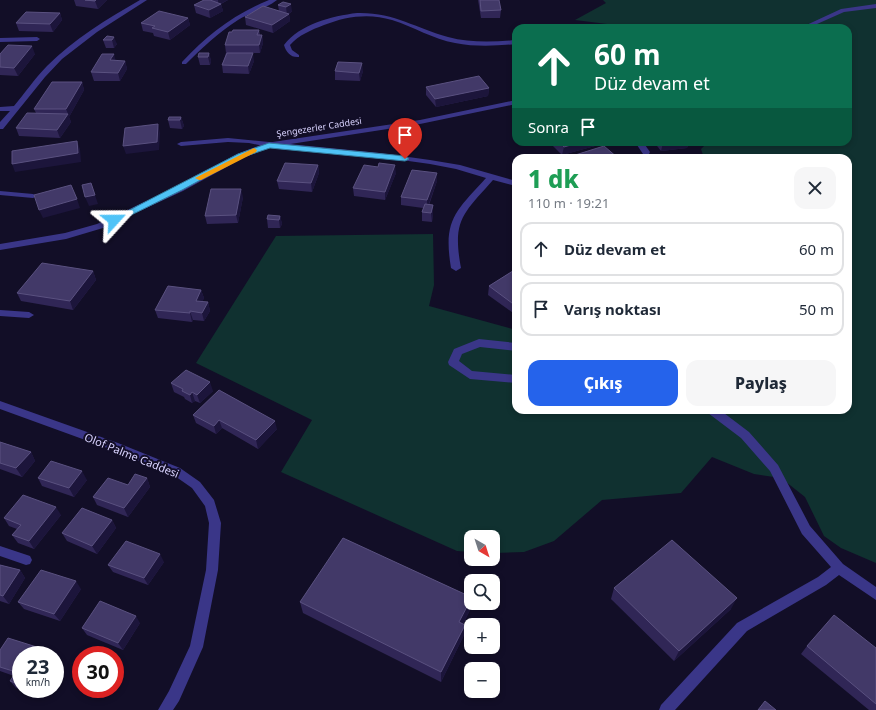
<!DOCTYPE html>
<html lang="tr">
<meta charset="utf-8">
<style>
body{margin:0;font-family:"Noto Sans",sans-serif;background:#f6f6f7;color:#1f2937;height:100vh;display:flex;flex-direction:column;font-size:15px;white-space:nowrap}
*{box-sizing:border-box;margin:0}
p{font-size:13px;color:#747a83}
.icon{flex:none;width:22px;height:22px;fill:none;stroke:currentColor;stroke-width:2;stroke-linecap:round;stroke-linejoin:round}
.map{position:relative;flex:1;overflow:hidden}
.details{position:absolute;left:512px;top:154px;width:340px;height:260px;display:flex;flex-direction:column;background:#fff;border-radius:12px;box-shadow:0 2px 6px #0003}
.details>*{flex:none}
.guide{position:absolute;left:512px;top:24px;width:340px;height:122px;border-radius:12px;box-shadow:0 2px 6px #0003;background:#0b6e4f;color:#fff;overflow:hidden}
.needle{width:26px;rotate:141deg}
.tools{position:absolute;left:464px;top:530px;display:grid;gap:8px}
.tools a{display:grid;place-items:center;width:36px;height:36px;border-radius:8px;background:#fff;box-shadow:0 2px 6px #0003;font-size:20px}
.speed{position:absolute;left:12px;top:646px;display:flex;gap:8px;font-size:20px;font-weight:700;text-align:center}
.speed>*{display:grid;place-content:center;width:52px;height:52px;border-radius:50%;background:#fff;box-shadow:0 2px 6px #0003;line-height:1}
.speed small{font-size:10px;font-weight:400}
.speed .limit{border:6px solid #d22;background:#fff;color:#111}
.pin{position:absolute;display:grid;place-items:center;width:34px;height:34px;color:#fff;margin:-41px -17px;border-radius:50% 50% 50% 0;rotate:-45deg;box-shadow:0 0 4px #0007}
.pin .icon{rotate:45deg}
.me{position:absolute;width:44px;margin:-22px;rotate:66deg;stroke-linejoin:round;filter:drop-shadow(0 0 3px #0008)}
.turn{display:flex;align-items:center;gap:14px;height:84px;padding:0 16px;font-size:18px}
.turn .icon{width:52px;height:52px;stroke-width:2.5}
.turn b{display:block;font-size:28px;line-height:34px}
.then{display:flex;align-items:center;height:38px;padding:0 16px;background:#0003;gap:8px;font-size:15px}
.round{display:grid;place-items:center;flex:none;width:42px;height:42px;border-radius:12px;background:#f6f6f7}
.headline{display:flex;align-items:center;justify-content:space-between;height:68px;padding:0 16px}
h1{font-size:24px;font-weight:800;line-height:30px;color:#1e9e55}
.cta{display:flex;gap:8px;margin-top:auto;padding:8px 16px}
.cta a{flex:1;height:46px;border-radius:12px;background:#2563eb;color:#fff;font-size:16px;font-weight:800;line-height:46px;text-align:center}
.cta a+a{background:#f6f6f7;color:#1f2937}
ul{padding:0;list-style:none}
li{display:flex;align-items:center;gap:12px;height:54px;margin:0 8px 6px;padding:0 8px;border:2px solid #e0e1e3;border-radius:12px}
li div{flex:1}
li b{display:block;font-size:15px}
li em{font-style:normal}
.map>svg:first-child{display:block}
.green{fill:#103130}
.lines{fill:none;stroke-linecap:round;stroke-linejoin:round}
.lane{fill:#3a3688;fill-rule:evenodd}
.street{fill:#3a3688;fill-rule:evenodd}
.wall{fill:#302656}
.shaded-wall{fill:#1c153b}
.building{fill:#423968;stroke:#5a5180}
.route{fill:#4fc3f7;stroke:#337fa1}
.slow{fill:#f59e0b}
.labels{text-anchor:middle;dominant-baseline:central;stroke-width:4;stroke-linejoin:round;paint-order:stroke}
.far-street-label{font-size:9px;fill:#d9d3ff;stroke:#120e27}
.street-label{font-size:11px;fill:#d9d3ff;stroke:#120e27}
</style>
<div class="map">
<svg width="876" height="710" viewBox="0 0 876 710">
<rect width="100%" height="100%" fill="#120e27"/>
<!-- green -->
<polygon class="green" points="603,0 876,0 876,563 841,548 824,536 805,497 781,478 754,474 712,457 681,493 602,500 554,541 524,552 493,553 493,537 471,537 471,552 457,551 281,472 312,420 196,363 276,236 433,234 434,285 429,306 516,330 516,410 848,410 848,158 704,158 701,149 708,142 848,142 848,28 639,28 575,20 606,3"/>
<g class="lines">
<!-- lane -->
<g class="lane">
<path d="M228,138L380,153L430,160L460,165L516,181V186L493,180C463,214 452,220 461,268L456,271L451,268C443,220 455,212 486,178L456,169L430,164L380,157L269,147L249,143L228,142L181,146L177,144L181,142Z"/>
<polygon points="635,142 643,142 650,152 649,154 643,154"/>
<polygon points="0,191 33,194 37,196 33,198 0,195"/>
<polygon points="0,310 29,312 34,315 29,318 0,316"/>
</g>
<!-- street -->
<g class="street">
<path d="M140,0H147L97,32L62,59L45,77L3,129H0V122L10,111H0V107L14,106C25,93 35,78 47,66C74,39 107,19 140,0Z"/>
<path d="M269,0H277C267,8 250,13 238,20C219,32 202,48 186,64H182V62C207,35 234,14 269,0Z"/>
<polygon points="876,4 876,8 844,12 808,28 800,28 841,9"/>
<path d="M357,13C394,12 415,28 448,37C470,43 494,42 516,40V44C496,46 475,47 455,43C433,39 414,27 392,20C370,13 346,16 324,25C311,30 299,35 290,45L292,50L299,55V57C291,58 286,52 284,45C300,24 332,16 357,13Z"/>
<polygon points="601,24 622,26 625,28 579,28 582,26"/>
<polygon points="0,38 37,37 40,39 37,41 0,42"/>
<polygon points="516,100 516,104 420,124 271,147 243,158 183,191 103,228 66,239 0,250 0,244 65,233 97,224 177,187 237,154 266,143 420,120"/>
<polygon points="479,339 516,343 516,351 480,347 462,354 459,361 472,371 516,375 516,383 470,379 449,365 448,362 454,349"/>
<polygon points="0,401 118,443 180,468 200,482 214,500 221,523 218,570 203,647 179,701 173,710 158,710 169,691 190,646 206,570 209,523 205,506 192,488 172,474 110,449 0,409"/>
<polygon points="707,410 720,410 749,432 778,465 810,526 843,564 876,587 876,600 839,575 826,585 747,631 675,710 659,710 661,705 737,623 818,577 831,567 802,534 770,471 741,438 708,413"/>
<polygon points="0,546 30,556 32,560 30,564 26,565 0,556"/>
</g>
</g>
<!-- wall -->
<g class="wall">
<polygon points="74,0 107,0 98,9 76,6"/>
<polygon points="204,0 228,0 221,4 223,11 210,18 196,13 194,5"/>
<polygon points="478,0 499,0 501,10 500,18 481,18"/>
<polygon points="283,2 292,11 289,14 290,21 273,33 246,25 245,17 279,11 278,5"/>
<polygon points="60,13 62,20 53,32 19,31 16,23"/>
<polygon points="188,18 190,25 170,40 154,36 153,33 143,31 141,23"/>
<polygon points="259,30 260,35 262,35 263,43 260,53 248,53 254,61 249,74 223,73 222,65 226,53 225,45"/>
<polygon points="107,36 117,44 114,48 106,48 103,40"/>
<polygon points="209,53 211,61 210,65 200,65 198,57"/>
<polygon points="0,54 35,54 18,76 0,75"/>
<polygon points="125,61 127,69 120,81 94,81 91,72"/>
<polygon points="335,71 363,71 360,81 335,80"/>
<polygon points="82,82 84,90 69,117 71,122 60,138 19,136 16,128 36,113 34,109"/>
<polygon points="426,87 489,88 488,96 436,107 426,95"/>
<polygon points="181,117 184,126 182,129 170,128 168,120"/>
<polygon points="550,142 596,142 595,146 562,155 550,143"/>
<polygon points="654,142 689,142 687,148 661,151"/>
<polygon points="318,165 319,173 312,192 279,189 277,181"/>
<polygon points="396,173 385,200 354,196 353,188"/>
<polygon points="437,181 429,205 433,205 433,214 432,222 422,221 422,212 423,208 401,205 401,197"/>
<polygon points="243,197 238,223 207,224 205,216"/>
<polygon points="280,216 282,224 280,228 268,228 267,219"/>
<polygon points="516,269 516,315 488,295 489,286"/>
<polygon points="93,271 96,280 73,310 21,301 17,293"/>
<polygon points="201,290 204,298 202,302 208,302 210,311 204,321 193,320 192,322 158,318 155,310"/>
<polygon points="171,383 213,391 200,403 195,401 192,403 185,399 184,397 174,392"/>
<polygon points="193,415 277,429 258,449 222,428 216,434 196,423"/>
<polygon points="0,442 31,452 35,461 22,477 0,469"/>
<polygon points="38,478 87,480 74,497 42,486"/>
<polygon points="147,478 150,487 128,517 97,505 93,497"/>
<polygon points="61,515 34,549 18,543 12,535 17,529 9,526 4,518"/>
<polygon points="112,520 116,528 97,554 67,541 62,533"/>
<polygon points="164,562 148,585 113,572 108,565"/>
<polygon points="0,565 20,570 25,578 9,604 0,601"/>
<polygon points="614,588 731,609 674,661 611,599"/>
<polygon points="81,589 60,621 24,609 18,602"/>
<polygon points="300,602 471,608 463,624 464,635 441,682 303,613"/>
<polygon points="140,623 123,650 87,635 82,628"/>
<polygon points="807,646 876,648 876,710 869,710 801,654"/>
<polygon points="0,650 21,655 21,689 28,689 26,692 16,688 10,681 14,676 0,671"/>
</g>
<!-- shaded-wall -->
<g class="shaded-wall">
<polygon points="96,0 107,0 98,9 95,1"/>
<polygon points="218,0 228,0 218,5"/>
<polygon points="221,4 223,11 210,18 209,10"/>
<polygon points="291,4 292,11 287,15 286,7"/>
<polygon points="60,13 62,20 53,32 50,24"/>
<polygon points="289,14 290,21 273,33 272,25"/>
<polygon points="188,18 190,25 170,40 168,32"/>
<polygon points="262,35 263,43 260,53 259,45"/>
<polygon points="114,37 117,44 114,48 112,40"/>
<polygon points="32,46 35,54 18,76 14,68"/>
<polygon points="209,53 211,61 210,65 208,57"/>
<polygon points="253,53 254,61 249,74 248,66"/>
<polygon points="114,54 116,62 110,60"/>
<polygon points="125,61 127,69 120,81 118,73"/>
<polygon points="362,63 363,71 360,81 359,73"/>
<polygon points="82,82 84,90 69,117 71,122 60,138 57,130 68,114 66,109"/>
<polygon points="489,88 488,96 436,107 435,99"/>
<polygon points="181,117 184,126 182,129 180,120"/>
<polygon points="158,124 160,133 159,150 126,154 123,146"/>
<polygon points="77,141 80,149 81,162 15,172 12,164"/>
<polygon points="581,142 596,142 595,146 562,155 564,147"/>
<polygon points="670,142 689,142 687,148 661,151 663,143"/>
<polygon points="318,165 319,173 312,192 311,183"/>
<polygon points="395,165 396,173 385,200 385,192"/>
<polygon points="437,173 437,181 427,209 427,200"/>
<polygon points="91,183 98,204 89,206 85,197"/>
<polygon points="241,189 243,197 238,223 236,215"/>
<polygon points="77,199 80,208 43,218 39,210"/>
<polygon points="433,205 433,214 432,222 431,213"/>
<polygon points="280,216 282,224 280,228 279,220"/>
<polygon points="93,271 96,280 73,310 70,301"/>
<polygon points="201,290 204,298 199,310 196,301"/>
<polygon points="208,302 210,311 204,321 202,313"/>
<polygon points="190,311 193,320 192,322 190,313"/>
<polygon points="210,382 213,391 200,403 197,395"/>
<polygon points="192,392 195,401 192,403 190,395"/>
<polygon points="219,420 222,428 216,434 214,426"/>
<polygon points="275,421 277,429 258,449 256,440"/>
<polygon points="31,452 35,461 22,477 16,468"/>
<polygon points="82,471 87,480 74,497 69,488"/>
<polygon points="147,478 150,487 128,517 124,508"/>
<polygon points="56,507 61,515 34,549 29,541"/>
<polygon points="112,520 116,528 97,554 92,546"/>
<polygon points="160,554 164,562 148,585 144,578"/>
<polygon points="20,570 25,578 9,604 3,596"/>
<polygon points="76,581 81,589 60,621 54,614"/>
<polygon points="737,598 731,609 674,661 679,651"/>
<polygon points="471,599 471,603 472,603 471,608 459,632 459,622"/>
<polygon points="136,616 140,623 123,650 118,643"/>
<polygon points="465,625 464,635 441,682 441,672"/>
<polygon points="43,649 48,655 39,655"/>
<polygon points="24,689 28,689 26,692"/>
</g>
<!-- building -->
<g class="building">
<polygon points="85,0 96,0 95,1"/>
<polygon points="204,0 210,0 221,4 209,10 194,5"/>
<polygon points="480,0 499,0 501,10 481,11"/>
<polygon points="283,2 291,4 286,7 278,5"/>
<polygon points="263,6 289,14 272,25 245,17"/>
<polygon points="159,11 188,18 168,32 152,28 155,26 141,23"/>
<polygon points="26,12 60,13 50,24 16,23"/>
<polygon points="233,30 259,30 257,35 262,35 259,45 225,45 229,32 232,32"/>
<polygon points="107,36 114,37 112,40 103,40"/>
<polygon points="8,45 32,46 14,68 0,67 0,54"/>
<polygon points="199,53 209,53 208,57 198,57"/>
<polygon points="227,53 253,53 248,66 222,65"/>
<polygon points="102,54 114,54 110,60 125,61 118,73 91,72"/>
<polygon points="338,62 362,63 359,73 335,71"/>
<polygon points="479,76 489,88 435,99 426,87"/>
<polygon points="52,82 82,82 66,109 34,109"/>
<polygon points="27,113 68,114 57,130 16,128"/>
<polygon points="169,117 181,117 180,120 168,120"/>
<polygon points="158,124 157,142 123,146 125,128"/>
<polygon points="77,141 78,153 12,164 12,151"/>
<polygon points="559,142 581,142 564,147"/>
<polygon points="604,146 618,158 574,158 572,156"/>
<polygon points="285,163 318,165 311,183 277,181"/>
<polygon points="379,163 395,165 385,192 353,188 364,165 378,167"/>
<polygon points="412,170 437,173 427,200 401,197"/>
<polygon points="91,183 95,195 85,197 82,185"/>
<polygon points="71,185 77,199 39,210 34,195"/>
<polygon points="211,189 241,189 236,215 205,216"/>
<polygon points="425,204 433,205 431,213 422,212"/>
<polygon points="268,215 280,216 279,220 267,219"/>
<polygon points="42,263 93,271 70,301 17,293"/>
<polygon points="516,269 516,306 489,286"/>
<polygon points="168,286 201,290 196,301 208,302 202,313 190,311 190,313 155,310"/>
<polygon points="186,370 210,382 197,395 192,392 190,395 182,391 183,389 171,383"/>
<polygon points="219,390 275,421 256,440 219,420 214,426 193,415"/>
<polygon points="0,442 31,452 16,468 0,463"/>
<polygon points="51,461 82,471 69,488 38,478"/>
<polygon points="135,474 147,478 124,508 93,497 108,478 128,485"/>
<polygon points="23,495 56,507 29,541 12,535 21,525 4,518"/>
<polygon points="82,508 112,520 92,546 62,533"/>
<polygon points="343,538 471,597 471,599 459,622 465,625 441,672 300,602"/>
<polygon points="672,540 737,598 679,651 614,588"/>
<polygon points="126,541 160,554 144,578 108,565"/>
<polygon points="0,565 20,570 3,596 0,595"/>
<polygon points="41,570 76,581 54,614 18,602"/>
<polygon points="100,601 136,616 118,643 82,628"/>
<polygon points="834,615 876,648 876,704 807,646"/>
<polygon points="8,638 43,649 39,655 21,655 21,684 20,685 10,681 16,672 0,667 0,650"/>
<polygon points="765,701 776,710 758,710"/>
</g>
<!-- route -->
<polygon class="route" points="269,143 405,156 409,159 405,161 270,148 243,157 182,190 117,222 112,222 110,220 238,154"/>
<!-- slow -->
<polygon class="slow" points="254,148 257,150 256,152 201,180 199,180 195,178"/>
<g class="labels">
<!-- far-street labels -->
<g class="far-street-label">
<text transform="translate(319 127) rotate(-9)">Şengezerler Caddesi</text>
</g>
<!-- street labels -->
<g class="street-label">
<text transform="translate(132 455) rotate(22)">Olof Palme Caddesi</text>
</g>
</g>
</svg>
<div class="tools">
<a><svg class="needle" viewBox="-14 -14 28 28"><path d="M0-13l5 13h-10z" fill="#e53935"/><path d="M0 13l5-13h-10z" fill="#747a83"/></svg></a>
<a><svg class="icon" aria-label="search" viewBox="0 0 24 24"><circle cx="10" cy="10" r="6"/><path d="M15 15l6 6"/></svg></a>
<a>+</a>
<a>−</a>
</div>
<div class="speed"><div>23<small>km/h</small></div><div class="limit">30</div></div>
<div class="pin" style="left:405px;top:159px;background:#d93025"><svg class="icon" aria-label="arrive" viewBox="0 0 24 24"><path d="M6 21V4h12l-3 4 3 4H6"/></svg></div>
<svg class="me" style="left:114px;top:220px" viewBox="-20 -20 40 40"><path d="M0-17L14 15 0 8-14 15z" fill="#4fc3f7" stroke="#fff" stroke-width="4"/></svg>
<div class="guide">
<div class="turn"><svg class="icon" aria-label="ahead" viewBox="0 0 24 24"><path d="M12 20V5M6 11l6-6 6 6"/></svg><div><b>60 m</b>Düz devam et</div></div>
<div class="then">Sonra<svg class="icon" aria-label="arrive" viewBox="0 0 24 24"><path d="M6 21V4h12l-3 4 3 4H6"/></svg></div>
</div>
<section class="details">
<div class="headline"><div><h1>1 dk</h1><p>110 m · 19:21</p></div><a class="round"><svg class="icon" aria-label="close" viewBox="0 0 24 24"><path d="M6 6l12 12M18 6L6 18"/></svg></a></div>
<ul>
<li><svg class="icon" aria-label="ahead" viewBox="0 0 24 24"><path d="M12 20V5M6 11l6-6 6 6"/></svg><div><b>Düz devam et</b></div><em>60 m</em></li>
<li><svg class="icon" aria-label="arrive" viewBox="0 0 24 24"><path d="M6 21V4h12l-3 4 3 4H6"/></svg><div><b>Varış noktası</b></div><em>50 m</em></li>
</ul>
<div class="cta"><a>Çıkış</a><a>Paylaş</a></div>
</section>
</div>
